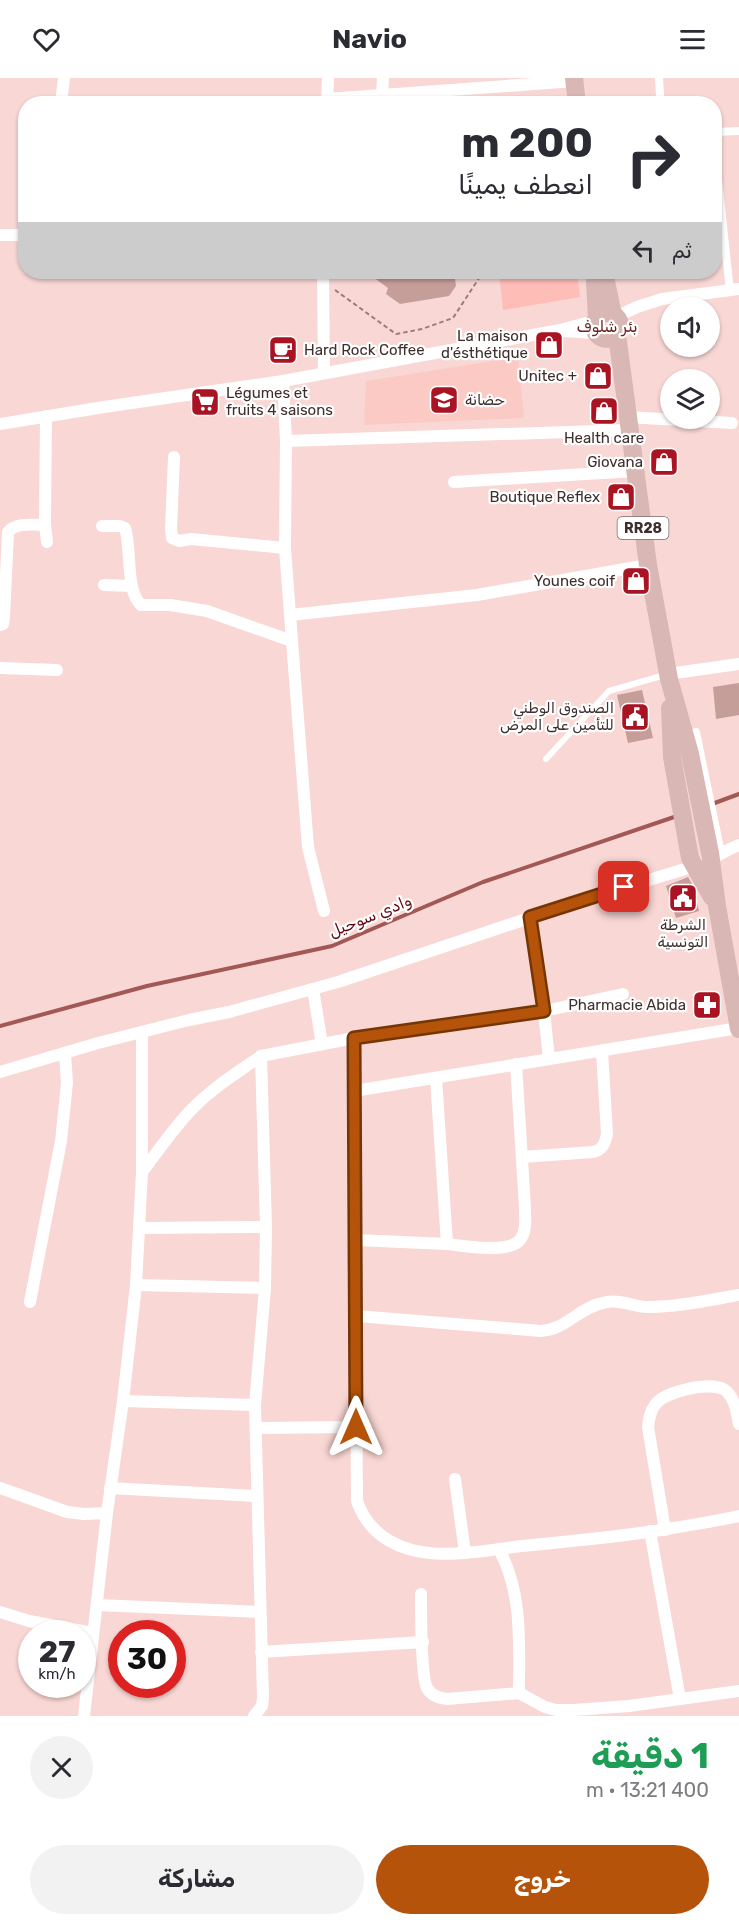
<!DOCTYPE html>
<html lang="ar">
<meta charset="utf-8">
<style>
body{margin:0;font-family:Rubik,"Noto Sans Arabic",sans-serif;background:#f2f2f3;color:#2b2b33;direction:rtl;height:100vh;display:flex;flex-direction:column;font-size:22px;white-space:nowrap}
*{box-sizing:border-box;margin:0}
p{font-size:20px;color:#7c7c81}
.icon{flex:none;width:33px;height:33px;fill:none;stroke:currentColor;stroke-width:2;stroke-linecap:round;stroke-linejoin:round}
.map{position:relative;height:1638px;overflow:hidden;direction:ltr}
.drawer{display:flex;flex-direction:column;background:#fff;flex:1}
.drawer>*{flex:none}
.hud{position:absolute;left:18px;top:18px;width:704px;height:183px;border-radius:24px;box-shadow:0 2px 4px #0004;direction:rtl;background:#fff;color:#2b2b33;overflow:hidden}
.fabs{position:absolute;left:660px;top:219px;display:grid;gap:12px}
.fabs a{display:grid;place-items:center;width:60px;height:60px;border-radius:50%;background:#fff;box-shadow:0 2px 4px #0004;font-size:30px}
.speed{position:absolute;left:18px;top:1542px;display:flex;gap:12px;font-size:30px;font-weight:700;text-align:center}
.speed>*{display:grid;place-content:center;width:78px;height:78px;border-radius:50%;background:#fff;box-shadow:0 2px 4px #0004;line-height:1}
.speed small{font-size:15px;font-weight:400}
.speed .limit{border:9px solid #d22;background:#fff;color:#111}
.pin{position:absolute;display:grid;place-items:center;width:51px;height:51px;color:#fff;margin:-26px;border-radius:12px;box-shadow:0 3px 9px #0006}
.me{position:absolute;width:66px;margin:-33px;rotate:0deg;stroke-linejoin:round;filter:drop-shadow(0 0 4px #0008)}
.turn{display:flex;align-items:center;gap:21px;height:126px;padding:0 30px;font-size:27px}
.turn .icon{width:78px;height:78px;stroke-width:2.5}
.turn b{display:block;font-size:42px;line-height:51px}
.then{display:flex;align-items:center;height:57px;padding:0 30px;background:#0003;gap:12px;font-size:22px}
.round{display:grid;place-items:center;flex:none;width:63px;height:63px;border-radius:32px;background:#f2f2f3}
.summary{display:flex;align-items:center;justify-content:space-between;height:102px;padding:0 30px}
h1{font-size:36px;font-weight:700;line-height:45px;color:#1e9e55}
.primary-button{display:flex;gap:12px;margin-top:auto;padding:12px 30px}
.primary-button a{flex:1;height:69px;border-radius:36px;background:#b45309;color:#fff;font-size:24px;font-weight:700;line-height:69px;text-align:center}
.primary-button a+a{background:#f2f2f3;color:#2b2b33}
header{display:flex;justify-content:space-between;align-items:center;height:78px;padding:0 30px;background:#fff;font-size:27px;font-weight:700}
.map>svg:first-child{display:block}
.built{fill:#fccac5}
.green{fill:#ffbdb8}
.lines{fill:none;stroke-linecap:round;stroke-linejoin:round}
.stream{stroke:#a25854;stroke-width:4}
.building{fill:#c59d99}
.path{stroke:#977e7c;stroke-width:2;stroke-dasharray:4.5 3;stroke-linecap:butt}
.service{stroke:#fff;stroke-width:6}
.pedestrian{stroke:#fff;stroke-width:8}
.minor{stroke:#fff;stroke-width:12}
.primary{stroke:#d8b7b5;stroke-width:18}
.route-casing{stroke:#753606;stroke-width:15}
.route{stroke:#b45309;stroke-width:10}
.labels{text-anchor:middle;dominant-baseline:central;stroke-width:4.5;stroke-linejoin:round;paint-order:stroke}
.shield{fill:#fff;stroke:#786d6c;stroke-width:1.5}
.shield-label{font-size:14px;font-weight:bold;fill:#3e2e2d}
.poi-label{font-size:15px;fill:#3e2e2d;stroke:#fff;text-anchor:end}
.neighbourhood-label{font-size:16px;fill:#682322;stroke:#fff}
.water-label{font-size:16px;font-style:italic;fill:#650610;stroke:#fff}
</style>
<header><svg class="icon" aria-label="menu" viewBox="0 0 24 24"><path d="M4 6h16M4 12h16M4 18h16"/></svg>Navio<svg class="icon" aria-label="heart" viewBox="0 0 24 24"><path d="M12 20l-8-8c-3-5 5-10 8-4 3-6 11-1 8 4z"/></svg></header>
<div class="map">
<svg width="739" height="1638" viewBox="0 0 739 1638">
<rect width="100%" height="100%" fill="#f9d7d4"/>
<!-- built -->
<polygon class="built" points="518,279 524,340 364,347 366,303"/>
<!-- green -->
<polygon class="green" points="499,194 577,194 580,219 503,232"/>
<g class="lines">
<!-- stream -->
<g class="stream">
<polyline points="712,726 739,716"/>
<polyline points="0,948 147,908 332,868 483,804 677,738"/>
</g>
</g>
<!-- building -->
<g class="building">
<polygon points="366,194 454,194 456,208 449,218 400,226 386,216 388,210"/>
<polygon points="739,605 739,637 716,641 713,609"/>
<polygon points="642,612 653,660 628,665 617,617"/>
<polygon points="688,799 693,808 699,833 676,840 666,808"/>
</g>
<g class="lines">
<!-- path -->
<polyline class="path" points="335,212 396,256 422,251 453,240 483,194"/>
<!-- service -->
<polyline class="service" points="546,681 609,613 665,597"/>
<!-- pedestrian -->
<g class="pedestrian">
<polyline points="659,0 660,17"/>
<polyline points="714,54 739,53"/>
<polyline points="714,65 730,213"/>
<polyline points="696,654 721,775"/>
</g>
<!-- minor -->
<g class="minor">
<polyline points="382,17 383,0"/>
<polyline points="327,21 575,3"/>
<polyline points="61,26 64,0"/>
<polyline points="327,26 328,0"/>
<polyline points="0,157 26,157"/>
<polyline points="323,194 324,295"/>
<polyline points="616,239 637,229 662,221 739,211"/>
<polyline points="564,253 595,255"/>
<polyline points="283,303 286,363 285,470 292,563 308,769 324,833"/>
<polyline points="46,338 45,447 47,464"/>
<polyline points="627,339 732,345"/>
<polyline points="0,346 104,329 283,303 560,252 594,243"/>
<polyline points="286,363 629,352"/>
<polyline points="174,379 171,451 172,460 179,463 191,461 285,470"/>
<polyline points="454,404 635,393"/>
<path d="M102,448H120L125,450C132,471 125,512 141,527H170L207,533L292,563"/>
<polyline points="104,507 132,508"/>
<polyline points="290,537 477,517 648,487"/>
<path d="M0,547L3,546L4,540L8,454C16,444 33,447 45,447"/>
<polyline points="0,590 57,592"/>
<polyline points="668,596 739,586"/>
<polyline points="530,839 544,933 549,981"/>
<polyline points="313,911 322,966"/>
<path d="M354,960L357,1423C366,1449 386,1465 412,1472C445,1481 489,1472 522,1468C570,1463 619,1459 667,1451C691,1447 715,1443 739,1438"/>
<path d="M0,994L98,965L189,942L229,934L338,904L586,821L695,788C711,783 723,773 739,767"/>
<path d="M436,1000L447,1166C464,1168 508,1176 520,1162C527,1153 525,1141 525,1130L516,986"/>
<polyline points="354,1013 739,950"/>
<path d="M522,1079L593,1074C603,1072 605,1065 607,1056L602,973"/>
<path d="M142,1094C159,1072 174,1049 194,1029C214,1009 238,994 261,978"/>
<polyline points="139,1150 266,1149"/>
<polyline points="356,1162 447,1166"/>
<polyline points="136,1207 265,1210"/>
<polyline points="30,1224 61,1063 67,1005 65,975"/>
<path d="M357,1238L541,1253C568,1251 578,1229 607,1224C622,1221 633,1229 647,1229C678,1229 709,1222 739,1217"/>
<polyline points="123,1323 255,1327"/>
<polyline points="256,1350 356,1349"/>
<polyline points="455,1401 465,1475"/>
<polyline points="0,1410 67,1434 84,1436 107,1435"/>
<polyline points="110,1410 257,1418"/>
<path d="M665,1452L648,1349C649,1341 650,1333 655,1327C664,1313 711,1303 725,1312C735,1320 737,1335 739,1346"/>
<polyline points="650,1453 680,1621"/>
<path d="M499,1471C523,1516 519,1565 519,1615"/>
<path d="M421,1516C421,1534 421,1598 427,1610C431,1618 439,1620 447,1621L519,1615L545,1629L556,1632H574L629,1628L739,1613"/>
<polyline points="97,1527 260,1534"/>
<polyline points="0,1534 29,1543 93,1555"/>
<polyline points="261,1574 423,1564"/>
<polyline points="84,1638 107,1435 123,1323 136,1207 142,1094 142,954"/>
<polyline points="254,1638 262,1628 263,1619 255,1327 265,1210 266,1149 261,978 354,960 544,933 623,916"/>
</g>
<!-- primary -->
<g class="primary">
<polyline points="574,0 577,26"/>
<polyline points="596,194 595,204 597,239"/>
<polyline points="602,194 606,203 613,237"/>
<circle cx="607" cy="248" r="13"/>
<polyline points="617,257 648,487 669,601 690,676 710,775 717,828 739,951"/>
<polyline points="670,630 672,679 690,780 712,819"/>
</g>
</g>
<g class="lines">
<!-- route casing -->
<g class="route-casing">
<polyline id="route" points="356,1349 354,960 544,933 530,839 624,809"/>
</g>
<!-- route -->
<use href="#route" class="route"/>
</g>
<!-- icons -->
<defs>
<g id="shop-square" transform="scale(1.5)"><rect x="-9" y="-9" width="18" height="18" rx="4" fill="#a91322" stroke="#fff"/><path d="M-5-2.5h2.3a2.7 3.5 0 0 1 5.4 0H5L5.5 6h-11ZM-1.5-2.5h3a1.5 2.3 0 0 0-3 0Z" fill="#fff"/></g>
<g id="cafe-square" transform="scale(1.5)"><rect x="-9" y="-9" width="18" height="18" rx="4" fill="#a91322" stroke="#fff"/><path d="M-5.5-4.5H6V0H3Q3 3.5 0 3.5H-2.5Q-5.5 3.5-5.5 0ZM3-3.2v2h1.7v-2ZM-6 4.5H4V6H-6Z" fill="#fff"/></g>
<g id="school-square" transform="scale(1.5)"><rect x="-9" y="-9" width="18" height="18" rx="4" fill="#a91322" stroke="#fff"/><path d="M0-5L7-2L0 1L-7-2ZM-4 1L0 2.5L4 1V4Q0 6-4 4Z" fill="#fff"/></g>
<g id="supermarket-square" transform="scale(1.5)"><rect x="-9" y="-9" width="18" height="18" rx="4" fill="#a91322" stroke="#fff"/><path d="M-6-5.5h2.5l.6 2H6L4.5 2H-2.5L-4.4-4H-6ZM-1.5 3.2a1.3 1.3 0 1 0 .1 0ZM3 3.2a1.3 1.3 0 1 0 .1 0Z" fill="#fff"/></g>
<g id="civic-square" transform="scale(1.5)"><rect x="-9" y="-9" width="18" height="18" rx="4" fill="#a91322" stroke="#fff"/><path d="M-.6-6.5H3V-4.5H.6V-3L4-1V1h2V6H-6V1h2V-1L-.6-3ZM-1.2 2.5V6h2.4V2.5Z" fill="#fff"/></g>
<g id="pharmacy-square" transform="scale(1.5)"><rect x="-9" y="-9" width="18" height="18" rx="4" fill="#a91322" stroke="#fff"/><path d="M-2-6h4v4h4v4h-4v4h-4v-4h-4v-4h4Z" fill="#fff"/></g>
</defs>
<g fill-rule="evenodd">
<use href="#shop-square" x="549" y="267"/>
<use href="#cafe-square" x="283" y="272"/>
<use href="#shop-square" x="598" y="298"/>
<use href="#school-square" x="444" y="322"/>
<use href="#supermarket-square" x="205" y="324"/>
<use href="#shop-square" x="604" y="333"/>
<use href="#shop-square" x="664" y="384"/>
<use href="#shop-square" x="621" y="419"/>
<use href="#shop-square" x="636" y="503"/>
<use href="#civic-square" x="635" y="639"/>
<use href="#civic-square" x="683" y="820"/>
<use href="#pharmacy-square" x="707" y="927"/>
</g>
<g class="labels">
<!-- shield labels -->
<rect class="shield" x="617.5" y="439" width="51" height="22" rx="4.5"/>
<g class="shield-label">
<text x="643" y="450">RR28</text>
</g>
<!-- poi labels -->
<g class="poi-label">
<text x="528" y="258">La maison<tspan x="528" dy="17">d'ésthétique</tspan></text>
<text x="304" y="272" text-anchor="start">Hard Rock Coffee</text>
<text x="577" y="298">Unitec +</text>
<text x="226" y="315" text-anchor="start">Légumes et<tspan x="226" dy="17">fruits 4 saisons</tspan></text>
<text x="465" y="322" text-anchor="start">حضانة</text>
<text x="604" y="360" text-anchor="middle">Health care</text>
<text x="643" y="384">Giovana</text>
<text x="600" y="419">Boutique Reflex</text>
<text x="615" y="503">Younes coif</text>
<text x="614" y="630">الصندوق الوطني<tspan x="614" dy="17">للتأمين على المرض</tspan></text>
<text x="683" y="847" text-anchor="middle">الشرطة<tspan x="683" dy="17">التونسية</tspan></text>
<text x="686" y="927">Pharmacie Abida</text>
</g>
<!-- neighbourhood labels -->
<g class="neighbourhood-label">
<text x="607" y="248">بئر شلوف</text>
</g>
<!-- water labels -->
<g class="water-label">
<text transform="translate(370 838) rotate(-22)">وادي سوحيل</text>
</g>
</g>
</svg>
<div class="fabs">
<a><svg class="icon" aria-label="sound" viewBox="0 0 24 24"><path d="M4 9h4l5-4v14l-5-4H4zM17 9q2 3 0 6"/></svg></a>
<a><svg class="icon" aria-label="layers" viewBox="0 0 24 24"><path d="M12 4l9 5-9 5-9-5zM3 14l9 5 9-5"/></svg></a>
</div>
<div class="speed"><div>27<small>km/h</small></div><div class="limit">30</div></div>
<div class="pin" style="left:624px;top:809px;background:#d93025"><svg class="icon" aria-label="arrive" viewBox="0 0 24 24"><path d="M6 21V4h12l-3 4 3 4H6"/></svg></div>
<svg class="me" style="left:356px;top:1349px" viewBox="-20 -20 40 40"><path d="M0-17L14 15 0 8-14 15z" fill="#b45309" stroke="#fff" stroke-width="4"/></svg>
<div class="hud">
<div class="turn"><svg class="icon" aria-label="right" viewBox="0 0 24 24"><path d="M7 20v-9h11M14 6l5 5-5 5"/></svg><div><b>200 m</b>انعطف يمينًا</div></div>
<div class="then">ثم<svg class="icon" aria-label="left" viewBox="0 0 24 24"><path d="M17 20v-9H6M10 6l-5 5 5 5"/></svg></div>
</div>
</div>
<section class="drawer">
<div class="summary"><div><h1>1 دقيقة</h1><p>400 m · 13:21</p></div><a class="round"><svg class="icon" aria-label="close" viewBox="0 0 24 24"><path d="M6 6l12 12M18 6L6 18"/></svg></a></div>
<div class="primary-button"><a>خروج</a><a>مشاركة</a></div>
</section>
